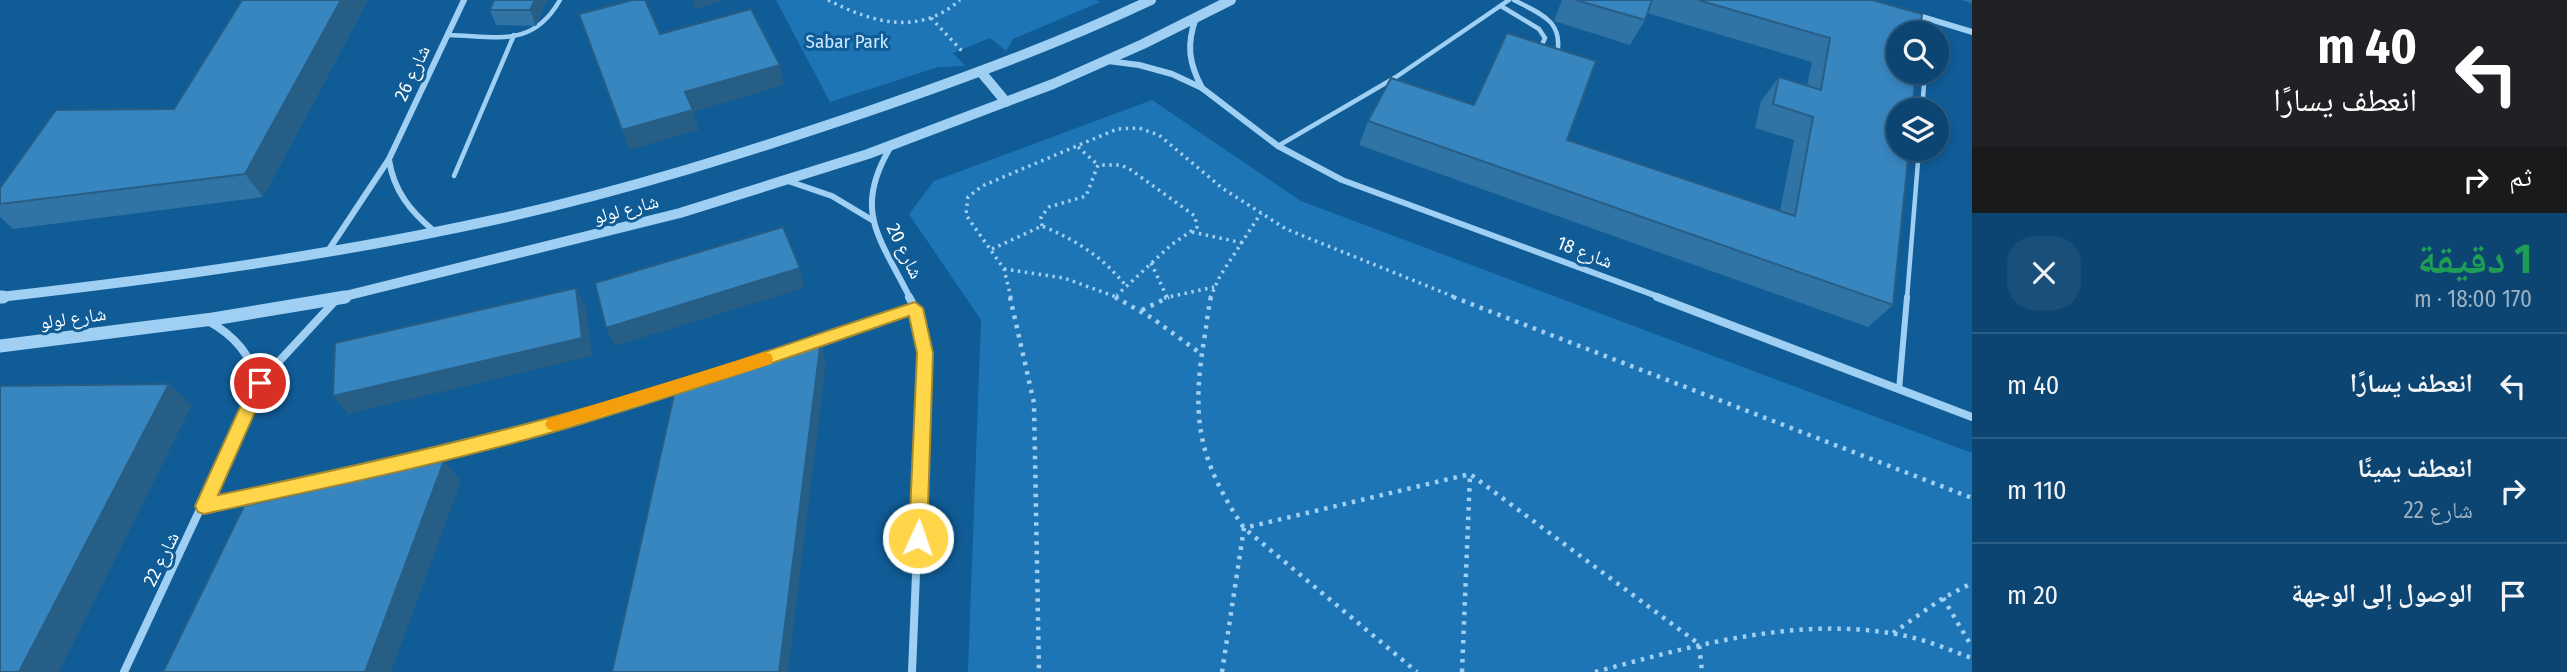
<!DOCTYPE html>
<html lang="ar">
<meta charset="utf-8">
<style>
body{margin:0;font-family:"Fira Sans Condensed","Noto Naskh Arabic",sans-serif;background:#1a4f79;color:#f1f3f6;direction:rtl;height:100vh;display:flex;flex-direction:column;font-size:26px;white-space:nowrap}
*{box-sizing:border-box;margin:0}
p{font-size:23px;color:#9ab1c3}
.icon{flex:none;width:38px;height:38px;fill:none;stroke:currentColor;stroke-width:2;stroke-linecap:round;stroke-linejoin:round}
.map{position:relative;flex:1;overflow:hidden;direction:ltr}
.side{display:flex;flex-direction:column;background:#0c4571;width:595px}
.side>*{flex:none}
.guide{background:#202124;color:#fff;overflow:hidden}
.fabs{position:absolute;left:1886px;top:21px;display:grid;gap:14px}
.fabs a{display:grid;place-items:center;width:63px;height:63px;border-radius:50%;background:#0c4571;box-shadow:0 4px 10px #0003,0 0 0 2px #2c5d84;font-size:35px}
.pin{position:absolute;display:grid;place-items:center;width:60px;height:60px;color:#fff;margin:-30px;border:4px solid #fff;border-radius:50%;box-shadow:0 2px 7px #0007}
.me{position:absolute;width:77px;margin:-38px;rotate:3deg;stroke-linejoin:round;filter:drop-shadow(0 0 5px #0008)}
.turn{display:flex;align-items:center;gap:24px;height:147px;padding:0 35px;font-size:32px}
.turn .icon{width:91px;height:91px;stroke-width:2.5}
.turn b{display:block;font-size:49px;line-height:60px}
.then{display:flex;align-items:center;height:66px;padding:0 35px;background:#0003;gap:14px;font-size:26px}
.round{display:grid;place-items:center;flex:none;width:74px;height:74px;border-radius:28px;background:#1a4f79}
.summary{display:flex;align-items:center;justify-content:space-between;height:119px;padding:0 35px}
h1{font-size:42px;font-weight:700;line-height:52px;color:#1e9e55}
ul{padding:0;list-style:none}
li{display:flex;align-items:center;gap:21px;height:105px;padding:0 35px;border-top:2px solid #2c5d84}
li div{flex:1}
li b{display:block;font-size:26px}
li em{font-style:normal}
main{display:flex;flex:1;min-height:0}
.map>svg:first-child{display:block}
.green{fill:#1e75b5}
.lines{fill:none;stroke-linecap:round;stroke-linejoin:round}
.path-far1{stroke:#9fd0f4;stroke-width:3.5;stroke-dasharray:2.5 4.5;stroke-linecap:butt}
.path{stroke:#9fd0f4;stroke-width:4.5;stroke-dasharray:3.5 6;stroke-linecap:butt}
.service-far1{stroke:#9fd0f4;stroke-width:4.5}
.service{stroke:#9fd0f4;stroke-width:6}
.minor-far1{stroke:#9fd0f4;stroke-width:6}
.minor{stroke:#9fd0f4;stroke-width:8}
.tertiary-far1{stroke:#9fd0f4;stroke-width:10}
.tertiary{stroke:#9fd0f4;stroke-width:13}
.wall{fill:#3073a5}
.shaded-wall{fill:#275e86}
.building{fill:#3886c0;stroke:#275e86;stroke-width:2}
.route{fill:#ffd54a;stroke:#a68a30;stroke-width:2}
.slow{fill:#f59e0b}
.labels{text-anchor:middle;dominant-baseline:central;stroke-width:6;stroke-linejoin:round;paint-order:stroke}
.park-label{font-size:19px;fill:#c8e7fe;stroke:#105c97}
.street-label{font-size:19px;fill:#fff;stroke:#105c97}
</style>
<main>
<section class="side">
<div class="guide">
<div class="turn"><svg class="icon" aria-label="left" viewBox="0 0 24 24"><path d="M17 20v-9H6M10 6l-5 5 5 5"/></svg><div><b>40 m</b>انعطف يسارًا</div></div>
<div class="then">ثم<svg class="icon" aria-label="right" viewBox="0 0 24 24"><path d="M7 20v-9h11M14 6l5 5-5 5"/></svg></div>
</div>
<div class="summary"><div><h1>1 دقيقة</h1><p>170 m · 18:00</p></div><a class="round"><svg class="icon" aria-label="close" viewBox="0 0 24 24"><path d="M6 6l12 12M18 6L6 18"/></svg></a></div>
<ul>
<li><svg class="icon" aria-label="left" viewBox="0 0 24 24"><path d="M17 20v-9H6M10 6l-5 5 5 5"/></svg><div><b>انعطف يسارًا</b></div><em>40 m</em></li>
<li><svg class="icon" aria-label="right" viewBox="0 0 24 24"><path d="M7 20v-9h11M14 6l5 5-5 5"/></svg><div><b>انعطف يمينًا</b><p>شارع 22</p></div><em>110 m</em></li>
<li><svg class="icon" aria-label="arrive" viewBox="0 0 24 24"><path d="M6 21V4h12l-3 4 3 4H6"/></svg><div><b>الوصول إلى الوجهة</b></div><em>20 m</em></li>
</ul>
</section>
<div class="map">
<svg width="1972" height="672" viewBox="0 0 1972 672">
<rect width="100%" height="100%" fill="#105c97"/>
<!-- green -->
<g class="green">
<polygon points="776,0 1097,0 1100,2 1013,39 1006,51 990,38 953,53 965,66 938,67 830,102"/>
<polygon points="1152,100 1301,201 1972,453 1972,672 968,672 981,320 909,214 934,181"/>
</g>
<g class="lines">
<!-- path-far1 -->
<g class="path-far1">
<path d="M828,0C873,23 919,36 960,0"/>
<polyline points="931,18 962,51"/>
<polyline points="1078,147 1098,165"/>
<polyline points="1042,226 1041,217 1049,207 1086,196 1098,165 1121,165 1131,170 1195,216 1197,227 1171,245 1117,295"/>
<polyline points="1192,232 1243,243"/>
<path d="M992,249L1042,226C1076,240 1103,257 1126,286"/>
<polyline points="1151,263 1167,297"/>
<polyline points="1004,269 1064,278 1119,298"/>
<polyline points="1011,298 1004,269 966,215 968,197 982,186 1117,129 1139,128 1159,135 1222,188 1286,229 1457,298"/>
<polyline points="1164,298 1214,287"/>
<polyline points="1210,298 1220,276 1261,213"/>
</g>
<!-- path -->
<g class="path">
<polyline points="1010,297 1034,403 1039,672"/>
<polyline points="1115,297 1152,318 1200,353"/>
<path d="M1211,297C1208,309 1207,322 1205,334C1191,416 1197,458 1244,528L1417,672"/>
<polyline points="1453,297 1972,498"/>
<polyline points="1142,310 1169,297"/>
<polyline points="1943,598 1972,647"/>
<polyline points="1893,633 1943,598 1972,583"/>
<polyline points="1222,672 1244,528 1470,474 1699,644 1702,672"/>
<polyline points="1462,672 1470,475"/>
<path d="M1595,672C1692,646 1799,615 1901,635C1925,639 1949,650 1972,658"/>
</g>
<!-- service-far1 -->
<g class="service-far1">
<path d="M1514,0C1540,14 1564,20 1557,55"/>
<polyline points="1501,6 1539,29 1545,38 1540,49"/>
<polyline points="1928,33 1929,19"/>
<path d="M448,35C497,36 532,49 560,0"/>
<polyline points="1922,110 1925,72"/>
<polyline points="1278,146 1396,77 1509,0"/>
<polyline points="454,176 514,35"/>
<polyline points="1907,298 1919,149"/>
</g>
<!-- service -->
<g class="service">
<polyline points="802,346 915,308"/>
<polyline points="1899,390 1907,297"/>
<polyline points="204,506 443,452 680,386"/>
</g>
<!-- minor-far1 -->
<g class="minor-far1">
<polyline points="1916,15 1972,32"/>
<path d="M1196,18C1186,45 1189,63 1202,88"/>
<polyline points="1108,61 1139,65 1172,74 1202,88 1278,146 1342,180 1662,298"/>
<path d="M890,148C852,212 881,239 910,298"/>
<path d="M389,160C394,191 410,211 434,231"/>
<polyline points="788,181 832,196 872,220"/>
<polyline points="328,251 389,159 464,0"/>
</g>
<!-- minor -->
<g class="minor">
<polyline points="909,297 915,308 925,353 912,672"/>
<polyline points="1657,297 1972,417"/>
<path d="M208,321C235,336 249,353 259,383"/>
<polyline points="124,672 259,383 335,301"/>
</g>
<!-- tertiary-far1 -->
<g class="tertiary-far1">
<polyline points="981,72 1006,102"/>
<path d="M0,297C167,278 334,255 498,219C625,191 749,152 872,110C967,77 1060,43 1151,0"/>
<polyline points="337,298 680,213 868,154 1053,84 1143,44 1231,0"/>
</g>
<!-- tertiary -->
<g class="tertiary">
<polyline points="0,297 3,297"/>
<polyline points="0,346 213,319 345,297"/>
</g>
</g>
<!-- wall -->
<g class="wall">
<polygon points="242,0 368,0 263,197 13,229 0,217 0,188 174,109"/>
<polygon points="494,0 547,0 536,26 496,25 490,10"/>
<polygon points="1562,0 1872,0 1893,305 1868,327 1359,145 1368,121 1474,105 1507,33 1567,140 1780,211 1794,140 1755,128 1761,101 1779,77 1807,86 1812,62 1647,13 1645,20 1630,45 1554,21"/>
<polygon points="1961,0 1972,0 1972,3"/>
</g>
<!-- shaded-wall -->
<g class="shaded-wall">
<polygon points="341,0 368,0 263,197 245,174"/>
<polygon points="535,0 547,0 536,26 530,10"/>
<polygon points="693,0 726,0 695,9"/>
<polygon points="780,65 784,85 693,112 699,130 629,150 622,130 685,92"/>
<polygon points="800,268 804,288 615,346 606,328"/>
<polygon points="576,288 586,307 592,356 348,414 333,396"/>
<polygon points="821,340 826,362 788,672 779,672"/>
<polygon points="169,384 192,405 59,672 19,672"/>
<polygon points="444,461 461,481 391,672 365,672"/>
</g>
<!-- building -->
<g class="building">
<polygon points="242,0 341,0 245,174 0,204 0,188 56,110 174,109"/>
<polygon points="494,0 535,0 530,10 490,10"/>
<polygon points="633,0 645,0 660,34 751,9 780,65 685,92 693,110 622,130 579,14"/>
<polygon points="1576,0 1652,0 1645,20"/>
<polygon points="1698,0 1872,0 1922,14 1920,33 1899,33 1899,72 1916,72 1912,110 1899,110 1899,149 1909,149 1893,305 1368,121 1391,78 1474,105 1507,33 1596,61 1567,140 1795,216 1813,117 1773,104 1779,77 1821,90 1830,38"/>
<polygon points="783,227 800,268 606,328 595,283"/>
<polygon points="576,288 582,338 333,396 335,343"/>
<polygon points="821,340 779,672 612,672 676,386"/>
<polygon points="169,384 19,672 0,672 0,386"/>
<polygon points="444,461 365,672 163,672 244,506"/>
</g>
<!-- route -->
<path class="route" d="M915,302L923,308L933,353L927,538L924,543L918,546L912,543L909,538L917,353L909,316C800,354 691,391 581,424C457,461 330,487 204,514L198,512L195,506L251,383L254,378H265L268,383L218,495C338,470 459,443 578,410C692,379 803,338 915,302Z"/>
<!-- slow -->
<polygon class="slow" points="765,352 771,354 773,359 771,364 554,431 548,429 545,424 548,419 554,417"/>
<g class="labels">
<!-- park labels -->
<g class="park-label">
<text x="847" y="41">Sabar Park</text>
</g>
<!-- street labels -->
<g class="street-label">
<text transform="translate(412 73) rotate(-65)">شارع 26</text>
<text transform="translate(626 209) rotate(-15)">شارع لولو</text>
<text transform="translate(905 251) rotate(64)">شارع 20</text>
<text transform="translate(1585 252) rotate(21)">شارع 18</text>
<text transform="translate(73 318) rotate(-8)">شارع لولو</text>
<text transform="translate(161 559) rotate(-64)">شارع 22</text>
</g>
</g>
</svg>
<div class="fabs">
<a><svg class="icon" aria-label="search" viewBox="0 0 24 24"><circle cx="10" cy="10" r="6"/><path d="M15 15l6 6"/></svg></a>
<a><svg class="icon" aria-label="layers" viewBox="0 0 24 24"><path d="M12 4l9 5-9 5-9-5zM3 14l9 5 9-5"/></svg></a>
</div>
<div class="pin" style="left:260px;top:383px;background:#d93025"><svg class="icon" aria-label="arrive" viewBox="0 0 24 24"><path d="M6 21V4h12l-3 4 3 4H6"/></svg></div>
<svg class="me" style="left:918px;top:538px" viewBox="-20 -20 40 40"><circle r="17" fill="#ffd54a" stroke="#fff" stroke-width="3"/><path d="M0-11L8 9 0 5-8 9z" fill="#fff"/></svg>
</div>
</main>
